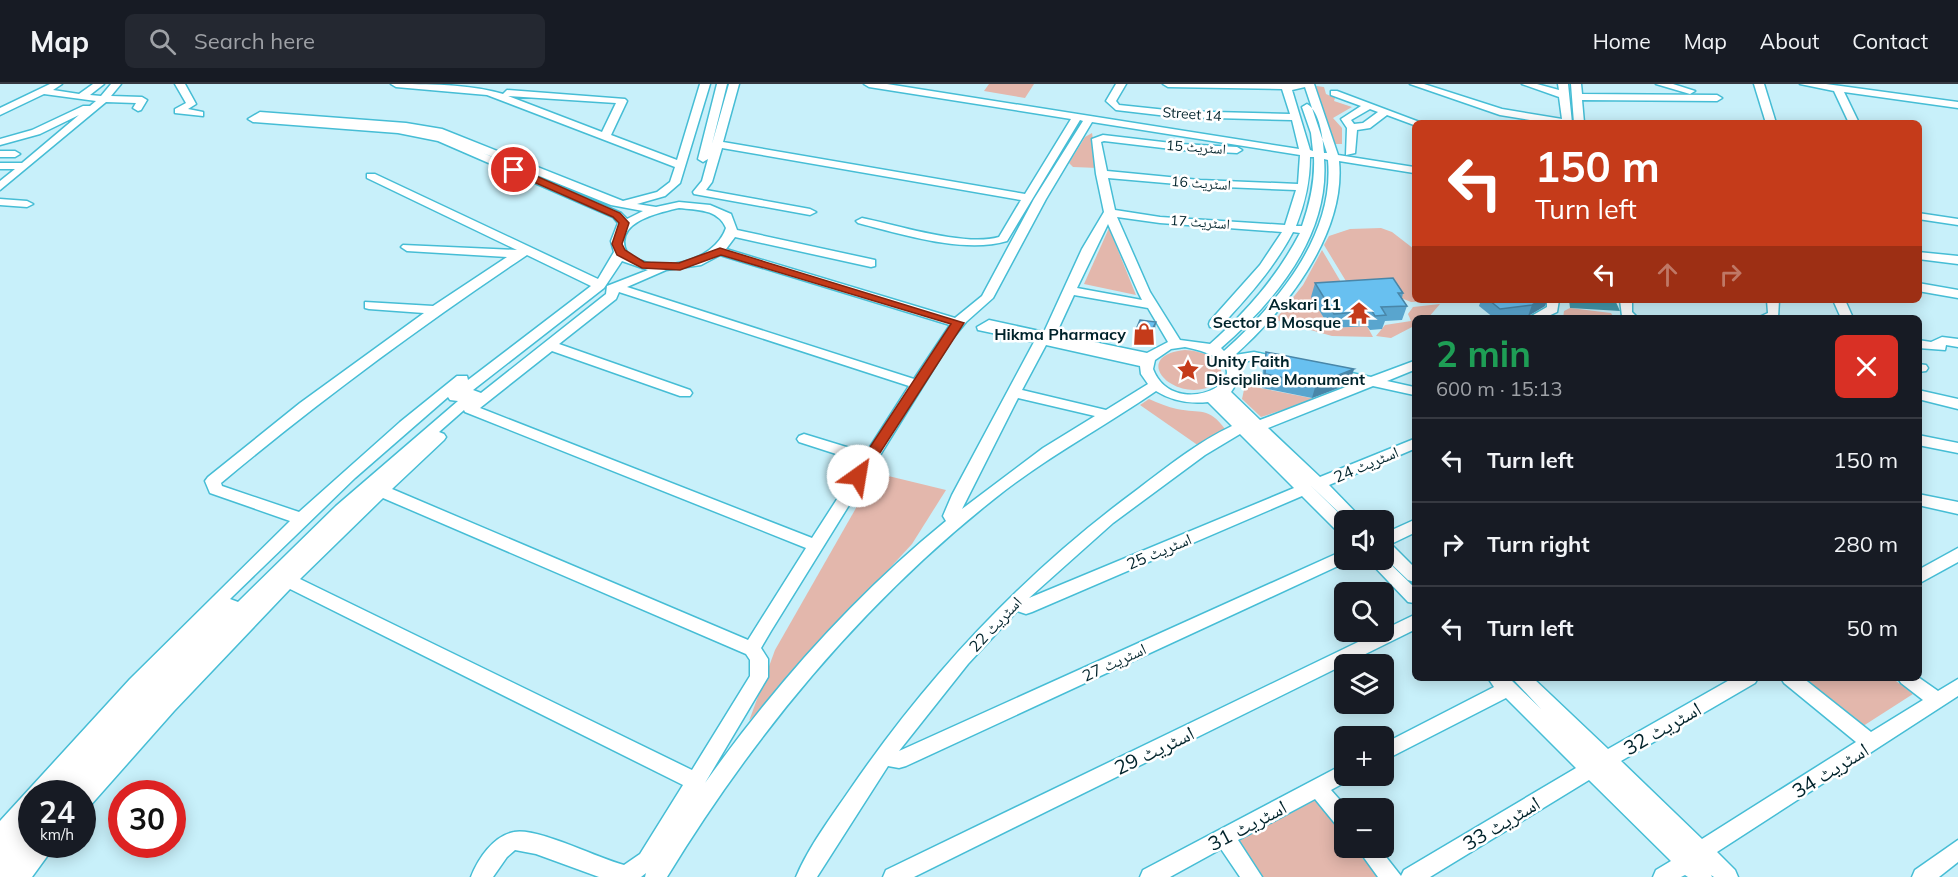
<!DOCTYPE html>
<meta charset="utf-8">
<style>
body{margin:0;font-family:Mulish,"Noto Naskh Arabic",sans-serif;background:#242831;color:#f1f3f6;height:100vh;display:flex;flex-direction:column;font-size:22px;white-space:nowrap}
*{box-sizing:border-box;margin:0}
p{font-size:20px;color:#9ea1a6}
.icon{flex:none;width:33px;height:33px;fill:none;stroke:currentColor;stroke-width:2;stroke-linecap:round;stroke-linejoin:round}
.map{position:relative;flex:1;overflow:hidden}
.side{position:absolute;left:1412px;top:231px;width:510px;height:366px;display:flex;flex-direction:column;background:#171b24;border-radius:9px;box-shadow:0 3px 15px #0003}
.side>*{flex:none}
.guide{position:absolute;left:1412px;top:36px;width:510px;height:183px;border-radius:9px;box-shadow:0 3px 15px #0003;background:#c53b1a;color:#fff;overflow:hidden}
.controls{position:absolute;left:1334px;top:426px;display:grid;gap:12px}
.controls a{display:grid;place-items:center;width:60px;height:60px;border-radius:9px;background:#171b24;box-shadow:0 3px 15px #0003;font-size:30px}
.speed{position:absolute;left:18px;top:696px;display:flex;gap:12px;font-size:30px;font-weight:700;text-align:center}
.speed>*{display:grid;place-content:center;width:78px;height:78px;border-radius:50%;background:#171b24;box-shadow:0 3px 15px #0003;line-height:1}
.speed small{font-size:15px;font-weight:400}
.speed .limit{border:9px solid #d22;background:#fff;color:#111}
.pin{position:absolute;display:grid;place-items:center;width:51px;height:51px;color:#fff;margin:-26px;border:3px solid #fff;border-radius:50%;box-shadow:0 2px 6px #0007}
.me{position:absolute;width:66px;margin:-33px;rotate:32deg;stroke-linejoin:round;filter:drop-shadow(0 0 4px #0008)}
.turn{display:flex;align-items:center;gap:21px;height:126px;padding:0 24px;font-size:27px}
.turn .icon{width:78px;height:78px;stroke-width:2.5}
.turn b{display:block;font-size:42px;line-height:51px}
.lanes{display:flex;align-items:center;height:57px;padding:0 24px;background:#0003;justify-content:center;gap:30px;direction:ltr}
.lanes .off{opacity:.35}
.round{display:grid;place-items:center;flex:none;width:63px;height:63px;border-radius:9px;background:#242831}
.overview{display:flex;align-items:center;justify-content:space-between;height:102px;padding:0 24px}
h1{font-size:36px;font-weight:700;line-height:45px;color:#1e9e55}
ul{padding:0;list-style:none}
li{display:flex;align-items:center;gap:18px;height:84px;padding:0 24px;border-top:2px solid #363941}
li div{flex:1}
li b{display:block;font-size:22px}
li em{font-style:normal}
header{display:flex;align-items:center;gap:36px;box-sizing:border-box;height:84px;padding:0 30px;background:#171b24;border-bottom:2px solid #363941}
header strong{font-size:28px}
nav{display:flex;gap:33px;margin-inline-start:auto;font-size:21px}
.search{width:420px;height:54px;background:#242831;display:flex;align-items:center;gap:15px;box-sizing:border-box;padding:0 21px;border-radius:9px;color:#9ea1a6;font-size:22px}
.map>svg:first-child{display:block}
.green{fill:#e3b7ac}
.water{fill:#4297aa}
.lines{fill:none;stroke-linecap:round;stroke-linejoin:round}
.minor-casing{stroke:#46bdd5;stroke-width:3}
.minor{fill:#fff;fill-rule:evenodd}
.wall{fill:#59a5ce}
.shaded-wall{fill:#4986a8}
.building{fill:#68c0f0;stroke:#4986a8;stroke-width:1.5}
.route{fill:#c53b1a;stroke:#802611;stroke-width:1.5}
.labels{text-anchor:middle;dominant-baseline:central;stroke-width:5;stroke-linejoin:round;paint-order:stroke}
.far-street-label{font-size:14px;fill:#00232b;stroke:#fff}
.poi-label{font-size:16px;font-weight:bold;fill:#00232b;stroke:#fff;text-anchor:end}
.street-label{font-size:16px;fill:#00232b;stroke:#fff}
.near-street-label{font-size:20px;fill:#00232b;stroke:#fff}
</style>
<header>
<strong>Map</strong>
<div class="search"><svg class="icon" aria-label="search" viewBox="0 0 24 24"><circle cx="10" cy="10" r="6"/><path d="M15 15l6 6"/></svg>Search here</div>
<nav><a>Home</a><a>Map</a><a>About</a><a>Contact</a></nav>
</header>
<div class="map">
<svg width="1958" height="793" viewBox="0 0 1958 793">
<rect width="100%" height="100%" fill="#c8f0fa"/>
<!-- green -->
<g class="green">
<polygon points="989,0 1034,0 1025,14 984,7"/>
<polygon points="1316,2 1324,3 1326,10 1335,14 1334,17 1352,23 1333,34 1342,44 1342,60 1333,60"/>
<polygon points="1092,49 1098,84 1073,83 1069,79 1085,53"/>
<polygon points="1109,144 1136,211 1084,200"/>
<polygon points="1381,144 1392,148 1414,165 1414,216 1442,217 1411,218 1396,212 1352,207 1324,161 1329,152 1350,145"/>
<polygon points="1322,166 1348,210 1312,214 1330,244 1367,242 1373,253 1332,252 1275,236 1303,201"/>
<polygon points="1440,220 1428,234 1414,234 1414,242 1391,254 1376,252 1385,241 1411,237 1408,230 1413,223"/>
<polygon points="1570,224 1611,229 1614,234 1563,234 1564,227"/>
<path d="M1185,266C1201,267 1219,272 1222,290L1216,300C1176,323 1127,272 1185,266Z"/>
<polygon points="1245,301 1316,315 1261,333 1242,315"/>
<path d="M1149,315C1158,319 1168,323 1177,325C1201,330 1208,322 1225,345L1199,362L1140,321Z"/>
<polygon points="876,389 946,406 912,460 749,637 775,566"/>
<polygon points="1797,594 1892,594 1913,610 1860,644"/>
<polygon points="1315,715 1344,751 1344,764 1354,764 1378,793 1263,793 1236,757"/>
</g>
<!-- water -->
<polygon class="water" points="1569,216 1615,216 1620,227 1570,224"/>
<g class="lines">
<!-- minor casing -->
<g class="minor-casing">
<g id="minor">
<polygon points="50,0 62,0 53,6 79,10 93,0 104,0 90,11 101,12 111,0 121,0 111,12 142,13 147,16 141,26 138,27 133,24 136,19 106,18 0,106 0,97 15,85 0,85 0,79 22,79 79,31 40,50 0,61 0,55 32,46 83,22 90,22 96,17 44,10 0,31 0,24"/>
<polygon points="175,0 185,0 196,20 188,25 203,28 203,32 175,29 175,25 186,19"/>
<path d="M391,0C427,0 469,0 503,10L507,6L625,15L627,17L611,51L677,76L700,0H710L680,99L665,112L637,120L656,123L679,118L710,121L731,130L737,146L875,176V182L871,183L735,153L726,165L955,234L982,212L1034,115L1083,37L1080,36L1007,157C964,170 901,150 858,139L856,137L862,134C897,141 965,163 999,153L1021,116L722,64L712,98L706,106L810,125L816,128L810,131L694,110L693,108L702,97L708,75L703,78L698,75L717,0H727L712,60L729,0H739L723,58L1025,110L1071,35L869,3L864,0H887L1299,65L1292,36L1176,33L1116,26L1106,17L1116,0H1126L1116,17L1119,21L1176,27L1290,30L1282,5L1168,3L1163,0H1314L1338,71L1414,83V89L1339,77C1346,150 1286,225 1235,271L1254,268L1288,275L1290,278L1283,282L1254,276L1236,279C1243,290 1237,299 1231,308L1260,336L1356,299L1327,292L1325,289L1327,286L1332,285L1371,293L1414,277V286L1387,297L1414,303V311L1373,302L1268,344L1320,393L1414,355V365L1329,401L1363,436H1347L1310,401L1346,436H1344V450L1338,448L1302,412L1032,528L1026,530L1017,527L968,580L899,667L1338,469L1344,467V476H1351L906,682L899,684L888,682L817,793H796C809,762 832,732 851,704C930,589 1025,488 1138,405C1168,382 1198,358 1232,342L1208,318C1190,320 1172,317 1156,307C1102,344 1045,374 994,415C862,520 755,649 667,793H645L646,789L641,793H599L536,770L515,766L507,773L493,793H471C478,775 493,752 514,748C537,743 597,774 624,781L640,770L683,701L290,505L174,627L89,723L82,726V710H32V760H56L32,793H0V737L130,595L290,437L210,409L205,397L208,393L300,319L424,229L369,225L365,224V218L433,222L507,173L407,167L401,163L403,161L517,166L367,94V90H375L598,195L614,168L611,157L618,139L613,133L438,57L398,49L253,38L248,35L260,28L406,39L442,45L623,117L657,108L670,98L675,83L487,11L396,3ZM1305,3L1327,69H1324C1323,55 1320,27 1307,20L1302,23L1311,49L1313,67L1310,66L1292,6ZM508,12L616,19L602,48ZM1092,38L1300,71L1298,100L1200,96L1107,87L1101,58L1104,57L1180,66L1237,69L1242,66L1237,63L1180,60L1103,51L1092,55L1096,90L1104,128L1082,165L1044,248L989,236L977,243L978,246L1034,258L952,411L943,432L946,437C854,512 774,602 705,699L768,593V575L761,564L771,547L952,255L966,238L993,214L1046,115ZM483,69L611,121L643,127L627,135L621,129ZM1310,73H1314C1315,98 1310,119 1302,142H1296C1305,119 1310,98 1310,73ZM1324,75L1328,76C1335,151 1277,220 1224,267L1221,264C1275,217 1330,152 1324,75ZM1108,94L1200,102L1296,106L1285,141L1160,133L1115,126ZM679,124C697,126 718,125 726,144C714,179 655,192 627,169C612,139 657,129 679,124ZM1117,133L1160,139L1282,148L1260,181L1210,237L1209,240L1210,243H1220C1247,214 1274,184 1293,148L1300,149C1277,193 1247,227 1210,260L1180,256L1150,208ZM1108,140L1138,208L1142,216L1077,204ZM527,171L591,202L468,296L467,292H457L400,338L299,428L222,402L221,399C319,317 421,242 527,171ZM720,171L950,241L914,295L627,203L666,186L701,181ZM622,177L648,186L607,202L606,210L481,309L473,306L604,204ZM619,208L909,302L866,369L804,350L799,352L797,355L799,358L861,378L812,454L480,324L552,267L680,312H690L692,309L690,306L559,260L616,215ZM1074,211L1148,224L1168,258L1147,269L1056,250ZM1046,261L1140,282L1141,290L1148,300L1106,326L1022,306ZM1185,263C1286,283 1176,345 1153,285L1155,276L1171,265ZM448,313L450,316L458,317L336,422L238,518L230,515L355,394ZM1018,314L1095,332L1043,364L962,425ZM464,326L465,328L806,464L748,556L392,405L444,356L446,353L444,350L439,348ZM1240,350L1294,404L1029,514L1113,439L1205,371ZM383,414L746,570L750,576V592L692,686L300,495Z"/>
<polygon points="1410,0 1424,0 1502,25 1562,35 1559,13 1522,0 1537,0 1559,6 1558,0 1568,0 1572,39 1548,39 1500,31"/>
<polygon points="1571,0 1581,0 1582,10 1717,11 1722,14 1717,17 1582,16 1584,39 1574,39"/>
<polygon points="1656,0 1673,0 1695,7 1690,10"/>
<polygon points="1754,0 1764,0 1776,39 1766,39"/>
<polygon points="1800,0 1826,0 1958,18 1958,24 1844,8 1859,39 1849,39 1834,7"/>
<path d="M1331,7H1337L1422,39H1414V41L1387,31L1370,44L1357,46L1355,69L1346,71L1347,44L1341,35L1361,22L1331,11ZM1370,25L1378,28L1363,39L1354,40L1351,36Z"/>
<polygon points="0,67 15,67 20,70 15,73 0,73"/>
<polygon points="0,115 27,117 33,120 27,123 0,121"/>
<polygon points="1918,129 1958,135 1958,141 1918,135"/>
<polygon points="1918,168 1958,172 1958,180 1918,175"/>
<polygon points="1918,199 1958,206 1958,214 1918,207"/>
<polygon points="1547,216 1559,216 1557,228 1544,234 1528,234 1547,223"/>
<polygon points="1620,216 1632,216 1632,228 1638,234 1624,234 1622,232"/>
<polygon points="1767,216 1779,216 1778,234 1757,234 1768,229"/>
<polygon points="1833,216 1845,216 1853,234 1841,234"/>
<polygon points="1942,253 1958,255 1958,263 1946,261 1945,266 1918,264 1918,256 1931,258"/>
<polygon points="1918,280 1926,281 1928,284 1926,287 1918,288"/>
<polygon points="1918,306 1958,315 1958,325 1918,315"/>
<polygon points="1918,351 1958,359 1958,369 1918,361"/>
<polygon points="1918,410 1958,418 1958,430 1918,421"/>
<polygon points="1414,436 1414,449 1391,460 1414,483 1414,498 1408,496 1383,472 1383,450"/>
<polygon points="1958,464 1958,478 1918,500 1918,486"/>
<polygon points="1383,473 1414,503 1414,519 1408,518 1368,476 1383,476"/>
<polygon points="1414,531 1414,546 914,793 883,793 886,786"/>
<polygon points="1918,593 1938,607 1958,595 1958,612 1717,768 1735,786 1738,793 1714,793 1711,791 1712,793 1688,793 1685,791 1681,793 1653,793 1656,786 1671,777 1589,696 1430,793 1378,793 1357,764 1379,764 1401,792 1404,786 1576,684 1506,614 1383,677 1383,660 1494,603 1488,594 1509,594 1541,625 1512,594 1533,594 1608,665 1733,594 1758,594 1755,599 1621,677 1702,755 1856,658 1784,599 1781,594 1803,594 1871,648 1923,616 1901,599 1898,594"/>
<polygon points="1344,680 1344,692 1352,692 1351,695 1331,706 1347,724 1344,724 1344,745 1337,742 1315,715 1238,756 1262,793 1240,793 1221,765 1170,793 1140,793 1143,786"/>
<polygon points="1958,756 1958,778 1939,793 1912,793 1915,786"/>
</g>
</g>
<!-- minor -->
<use href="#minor" class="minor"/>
</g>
<!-- wall -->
<g class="wall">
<polygon points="1315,199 1403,209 1402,214 1407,222 1402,236 1385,237 1382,245 1370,246 1367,242 1330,244 1311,213"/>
<polygon points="1481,216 1547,216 1545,222 1528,232 1506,234 1494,234 1479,222"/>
<polygon points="1155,245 1148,258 1134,256 1135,248"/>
<polygon points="1266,268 1354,285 1349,300 1312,314 1262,304 1263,282"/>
</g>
<!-- shaded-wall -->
<g class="shaded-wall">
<polygon points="1541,216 1547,216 1545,222 1528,232 1532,221"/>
<polygon points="1156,238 1155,245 1148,258 1149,251"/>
<polygon points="1354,285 1349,300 1312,314 1316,300"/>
</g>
<!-- building -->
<g class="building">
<polygon points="1393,194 1403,209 1398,209 1407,222 1381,223 1386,231 1375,232 1372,227 1334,230 1315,199"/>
<polygon points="1489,216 1541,216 1532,221 1500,225"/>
<polygon points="1140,236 1156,238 1149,251 1135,248"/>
<polygon points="1266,268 1354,285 1316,300 1265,290"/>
</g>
<!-- route -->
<polygon class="route" points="511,84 518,84 620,129 629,139 622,160 625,166 644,178 679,179 720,164 964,239 863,395 853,395 853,389 951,240 721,171 680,186 642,184 617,171 612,160 619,139 613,133 511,88"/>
<!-- icons -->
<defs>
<g id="temple-bare" transform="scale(1.8)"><path d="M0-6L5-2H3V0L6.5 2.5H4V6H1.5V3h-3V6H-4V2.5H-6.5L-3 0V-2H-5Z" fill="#c53b1a" stroke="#fff" stroke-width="2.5" paint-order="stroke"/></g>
<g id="shop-bare" transform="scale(1.8)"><path d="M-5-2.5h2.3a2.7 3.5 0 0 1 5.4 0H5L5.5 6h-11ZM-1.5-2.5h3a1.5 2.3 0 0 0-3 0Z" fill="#c53b1a" stroke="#fff" stroke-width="2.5" paint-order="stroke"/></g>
<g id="sight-bare" transform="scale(1.8)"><path d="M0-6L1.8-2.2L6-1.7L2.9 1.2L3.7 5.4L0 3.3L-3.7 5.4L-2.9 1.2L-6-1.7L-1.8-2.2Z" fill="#c53b1a" stroke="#fff" stroke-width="2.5" paint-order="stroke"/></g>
</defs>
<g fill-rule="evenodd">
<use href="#temple-bare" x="1359" y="229"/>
<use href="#shop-bare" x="1144" y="250"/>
<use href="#sight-bare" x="1188" y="286"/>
</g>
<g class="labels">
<!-- far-street labels -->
<g class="far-street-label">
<text transform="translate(1192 30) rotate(4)">Street 14</text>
<text transform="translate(1196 63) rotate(4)">اسٹریٹ 15</text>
<text transform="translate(1201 99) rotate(4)">اسٹریٹ 16</text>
<text transform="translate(1200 138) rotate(4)">اسٹریٹ 17</text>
</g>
<!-- poi labels -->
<g class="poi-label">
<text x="1341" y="220">Askari 11<tspan x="1341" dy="18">Sector B Mosque</tspan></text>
<text x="1126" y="250">Hikma Pharmacy</text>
<text x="1206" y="277" text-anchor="start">Unity Faith<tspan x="1206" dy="18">Discipline Monument</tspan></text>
</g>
<!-- street labels -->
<g class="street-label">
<text transform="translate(1366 380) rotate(-23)">اسٹریٹ 24</text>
<text transform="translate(1159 467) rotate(-23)">اسٹریٹ 25</text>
<text transform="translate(995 540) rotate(-47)">اسٹریٹ 22</text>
<text transform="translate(1114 578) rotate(-25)">اسٹریٹ 27</text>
</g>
<!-- near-street labels -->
<g class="near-street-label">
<text transform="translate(1662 644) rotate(-30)">اسٹریٹ 32</text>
<text transform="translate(1154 666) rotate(-26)">اسٹریٹ 29</text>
<text transform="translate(1830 686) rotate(-32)">اسٹریٹ 34</text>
<text transform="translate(1501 739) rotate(-31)">اسٹریٹ 33</text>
<text transform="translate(1247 741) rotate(-28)">اسٹریٹ 31</text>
</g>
</g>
</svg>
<div class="controls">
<a><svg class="icon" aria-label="sound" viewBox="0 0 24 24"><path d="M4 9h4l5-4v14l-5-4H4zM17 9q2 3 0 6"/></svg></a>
<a><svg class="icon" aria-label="search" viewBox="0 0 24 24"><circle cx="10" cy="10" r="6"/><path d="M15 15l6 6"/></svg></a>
<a><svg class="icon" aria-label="layers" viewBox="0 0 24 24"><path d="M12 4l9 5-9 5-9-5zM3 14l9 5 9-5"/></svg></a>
<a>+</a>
<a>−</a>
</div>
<div class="speed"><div>24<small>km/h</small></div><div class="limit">30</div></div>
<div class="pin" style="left:514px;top:86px;background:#d93025"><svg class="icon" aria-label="arrive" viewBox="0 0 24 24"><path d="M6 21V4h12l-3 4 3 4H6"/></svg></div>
<svg class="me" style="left:858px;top:392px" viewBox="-20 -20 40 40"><circle r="19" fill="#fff"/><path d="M0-13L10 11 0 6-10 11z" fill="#c53b1a"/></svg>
<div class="guide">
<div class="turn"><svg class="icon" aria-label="left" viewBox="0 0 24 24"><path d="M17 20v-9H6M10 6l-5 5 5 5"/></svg><div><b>150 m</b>Turn left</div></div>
<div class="lanes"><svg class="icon" aria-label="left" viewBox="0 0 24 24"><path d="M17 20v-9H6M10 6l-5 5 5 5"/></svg><svg class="icon off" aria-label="ahead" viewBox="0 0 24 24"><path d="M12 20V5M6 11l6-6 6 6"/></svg><svg class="icon off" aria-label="right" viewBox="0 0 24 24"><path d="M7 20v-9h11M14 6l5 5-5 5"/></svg></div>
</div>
<section class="side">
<div class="overview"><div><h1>2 min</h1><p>600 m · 15:13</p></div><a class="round" style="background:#d93025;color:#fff"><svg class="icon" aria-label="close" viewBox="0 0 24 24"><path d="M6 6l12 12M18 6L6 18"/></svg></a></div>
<ul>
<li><svg class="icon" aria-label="left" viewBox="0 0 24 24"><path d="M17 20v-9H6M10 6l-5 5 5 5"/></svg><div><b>Turn left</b></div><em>150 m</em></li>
<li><svg class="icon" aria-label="right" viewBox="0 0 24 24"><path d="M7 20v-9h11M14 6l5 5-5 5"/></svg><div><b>Turn right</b></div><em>280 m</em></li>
<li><svg class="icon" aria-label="left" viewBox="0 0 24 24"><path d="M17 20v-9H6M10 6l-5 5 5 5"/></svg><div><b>Turn left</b></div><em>50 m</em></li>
</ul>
</section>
</div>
